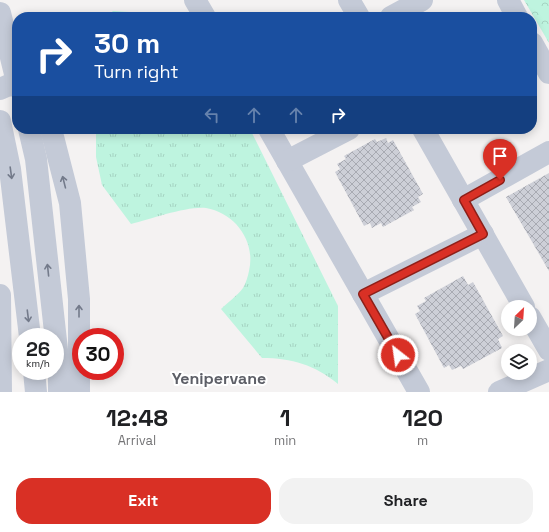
<!DOCTYPE html>
<style>
body{margin:0;font-family:"Space Grotesk",sans-serif;background:#f2f2f2;color:#202124;height:100vh;display:flex;flex-direction:column;font-size:15px;white-space:nowrap}
*{box-sizing:border-box;margin:0}
p{font-size:13px;color:#757577}
.icon{flex:none;width:22px;height:22px;fill:none;stroke:currentColor;stroke-width:2;stroke-linecap:round;stroke-linejoin:round}
.map{position:relative;height:392px;overflow:hidden}
.panel{display:flex;flex-direction:column;background:#fff;flex:1}
.panel>*{flex:none}
.hud{position:absolute;left:12px;top:12px;width:525px;height:122px;border-radius:16px;box-shadow:0 2px 10px #0003;background:#1a4fa0;color:#fff;overflow:hidden}
.needle{width:26px;rotate:25deg}
.fabs{position:absolute;left:501px;top:300px;display:grid;gap:8px}
.fabs a{display:grid;place-items:center;width:36px;height:36px;border-radius:50%;background:#fff;box-shadow:0 2px 10px #0003;font-size:20px}
.speed{position:absolute;left:12px;top:328px;display:flex;gap:8px;font-size:20px;font-weight:700;text-align:center}
.speed>*{display:grid;place-content:center;width:52px;height:52px;border-radius:50%;background:#fff;box-shadow:0 2px 10px #0003;line-height:1}
.speed small{font-size:10px;font-weight:400}
.speed .limit{border:6px solid #d22;background:#fff;color:#111}
.pin{position:absolute;display:grid;place-items:center;width:34px;height:34px;color:#fff;margin:-41px -17px;border-radius:50% 50% 50% 0;rotate:-45deg;box-shadow:0 0 4px #0007}
.pin .icon{rotate:45deg}
.me{position:absolute;width:44px;margin:-22px;rotate:330deg;stroke-linejoin:round;filter:drop-shadow(0 0 3px #0008)}
.turn{display:flex;align-items:center;gap:14px;height:84px;padding:0 16px;font-size:18px}
.turn .icon{width:52px;height:52px;stroke-width:2.5}
.turn b{display:block;font-size:28px;line-height:34px}
.lanes{display:flex;align-items:center;height:38px;padding:0 16px;background:#0003;justify-content:center;gap:20px;direction:ltr}
.lanes .off{opacity:.35}
.eta{display:flex;justify-content:space-evenly;align-items:center;height:68px;text-align:center}
.eta b{font-size:24px;font-weight:700;line-height:28px}
.button{display:flex;gap:8px;margin-top:auto;padding:8px 16px}
.button a{flex:1;height:46px;border-radius:16px;background:#d93025;color:#fff;font-size:16px;font-weight:700;line-height:46px;text-align:center}
.button a+a{background:#f2f2f2;color:#202124}
.map>svg:first-child{display:block}
.grass{fill:url(#grass-tufts)}
.park{fill:url(#park-crowns)}
.building{fill:url(#building-cross-hatch)}
.lines{fill:none;stroke-linecap:round;stroke-linejoin:round}
.minor{stroke:#c4cad7;stroke-width:22}
.minor-bridge{stroke:#c4cad7;stroke-width:22}
.oneway{stroke:#737a8a}
.route-casing{stroke:#8d1f18;stroke-width:10}
.route{stroke:#d93025;stroke-width:7}
.labels{text-anchor:middle;dominant-baseline:central;stroke-width:4;stroke-linejoin:round;paint-order:stroke}
.district-label{font-size:16px;font-weight:bold;fill:#5d5f67;stroke:#fff}
</style>
<div class="map">
<svg width="549" height="392" viewBox="0 0 549 392">
<defs>
<pattern id="grass-tufts" width="24" height="20" patternUnits="userSpaceOnUse"><rect width="24" height="20" fill="#bef4df"/><path d="M3 7l-1-3M5 7V3M7 7l1-3M15 17l-1-3M17 17v-4M19 17l1-3" fill="none" stroke="#a5d3c2"/></pattern>
<pattern id="park-crowns" width="20" height="18" patternUnits="userSpaceOnUse"><rect width="20" height="18" fill="#bef4df"/><path d="M2 6a3 3 0 1 1 6 0M12 15a3 3 0 1 1 6 0" fill="none" stroke="#a5d3c2"/></pattern>
<pattern id="building-cross-hatch" width="8" height="8" patternUnits="userSpaceOnUse"><rect width="8" height="8" fill="#cdcfd7"/><path d="M0 0l8 8M0 8l8-8" fill="none" stroke="#a8aab2"/></pattern>
</defs>
<rect width="100%" height="100%" fill="#f4f2f2"/>
<!-- grass -->
<g class="grass">
<polygon points="113,11 145,13 162,17 106,17"/>
<path d="M96,129H250L338,306V384C315,365 292,358 262,358L221,309C228,302 237,296 243,288C246,283 248,276 249,271C256,241 235,213 206,208C187,206 151,219 131,224L102,185L96,157Z"/>
</g>
<!-- park -->
<polygon class="park" points="524,0 549,0 549,43"/>
<!-- building -->
<g class="building">
<polygon points="386,138 388,143 393,140 423,194 418,197 421,202 412,207 414,210 383,227 381,223 372,228 370,223 364,226 335,172 340,169 337,164 346,159 344,156 375,139 377,142"/>
<polygon points="549,173 549,271 506,197"/>
<polygon points="463,276 468,285 473,282 503,336 498,339 502,348 463,369 461,366 452,370 449,365 444,368 415,314 420,311 417,306 426,301 424,298"/>
</g>
<g class="lines">
<!-- minor -->
<g class="minor">
<polyline points="195,0 205,17"/>
<polyline points="349,0 359,17"/>
<polyline points="508,0 517,17"/>
<polyline points="391,17 422,0"/>
<polyline points="532,43 549,73"/>
<polyline points="0,89 9,85 17,86"/>
<polyline points="0,121 10,169 30,337"/>
<polyline points="29,129 36,159 59,368 59,392"/>
<polyline points="51,129 70,203 79,299 79,392"/>
<polyline points="269,129 419,392"/>
<polyline points="423,129 524,307"/>
<polyline points="287,161 349,129"/>
<polyline points="463,200 549,152"/>
<polyline points="363,294 483,234"/>
<polyline points="0,295 1,392"/>
<polyline points="530,317 549,350"/>
<polyline points="34,371 36,392"/>
<polyline points="499,392 549,370"/>
</g>
<!-- minor-bridge -->
<polyline class="minor-bridge" points="0,13 17,82"/>
</g>
<!-- one-way arrows -->
<defs><path id="oneway-shaft" d="M-6 0H5M1.5-3L5.5 0L1.5 3" fill="none" stroke-width="1.6" stroke-linecap="round" stroke-linejoin="round"/></defs>
<g class="oneway">
<use href="#oneway-shaft" transform="translate(11 173) rotate(82)"/>
<use href="#oneway-shaft" transform="translate(64 182) rotate(-104)"/>
<use href="#oneway-shaft" transform="translate(48 270) rotate(-96)"/>
<use href="#oneway-shaft" transform="translate(79 311) rotate(-90)"/>
<use href="#oneway-shaft" transform="translate(28 316) rotate(83)"/>
</g>
<g class="lines">
<!-- route casing -->
<g class="route-casing">
<polyline id="route" points="398,355 363,294 483,234 464,200 500,180"/>
</g>
<!-- route -->
<use href="#route" class="route"/>
</g>
<g class="labels">
<!-- district labels -->
<g class="district-label">
<text x="219" y="378">Yenipervane</text>
</g>
</g>
</svg>
<div class="fabs">
<a><svg class="needle" viewBox="-14 -14 28 28"><path d="M0-13l5 13h-10z" fill="#e53935"/><path d="M0 13l5-13h-10z" fill="#757577"/></svg></a>
<a><svg class="icon" aria-label="layers" viewBox="0 0 24 24"><path d="M12 4l9 5-9 5-9-5zM3 14l9 5 9-5"/></svg></a>
</div>
<div class="speed"><div>26<small>km/h</small></div><div class="limit">30</div></div>
<div class="pin" style="left:500px;top:180px;background:#d93025"><svg class="icon" aria-label="arrive" viewBox="0 0 24 24"><path d="M6 21V4h12l-3 4 3 4H6"/></svg></div>
<svg class="me" style="left:398px;top:355px" viewBox="-20 -20 40 40"><circle r="17" fill="#d93025" stroke="#fff" stroke-width="3"/><path d="M0-11L8 9 0 5-8 9z" fill="#fff"/></svg>
<div class="hud">
<div class="turn"><svg class="icon" aria-label="right" viewBox="0 0 24 24"><path d="M7 20v-9h11M14 6l5 5-5 5"/></svg><div><b>30 m</b>Turn right</div></div>
<div class="lanes"><svg class="icon off" aria-label="left" viewBox="0 0 24 24"><path d="M17 20v-9H6M10 6l-5 5 5 5"/></svg><svg class="icon off" aria-label="ahead" viewBox="0 0 24 24"><path d="M12 20V5M6 11l6-6 6 6"/></svg><svg class="icon off" aria-label="ahead" viewBox="0 0 24 24"><path d="M12 20V5M6 11l6-6 6 6"/></svg><svg class="icon" aria-label="right" viewBox="0 0 24 24"><path d="M7 20v-9h11M14 6l5 5-5 5"/></svg></div>
</div>
</div>
<section class="panel">
<div class="eta">
<div><b>12:48</b><p>Arrival</p></div>
<div><b>1</b><p>min</p></div>
<div><b>120</b><p>m</p></div>
</div>
<div class="button"><a>Exit</a><a>Share</a></div>
</section>
